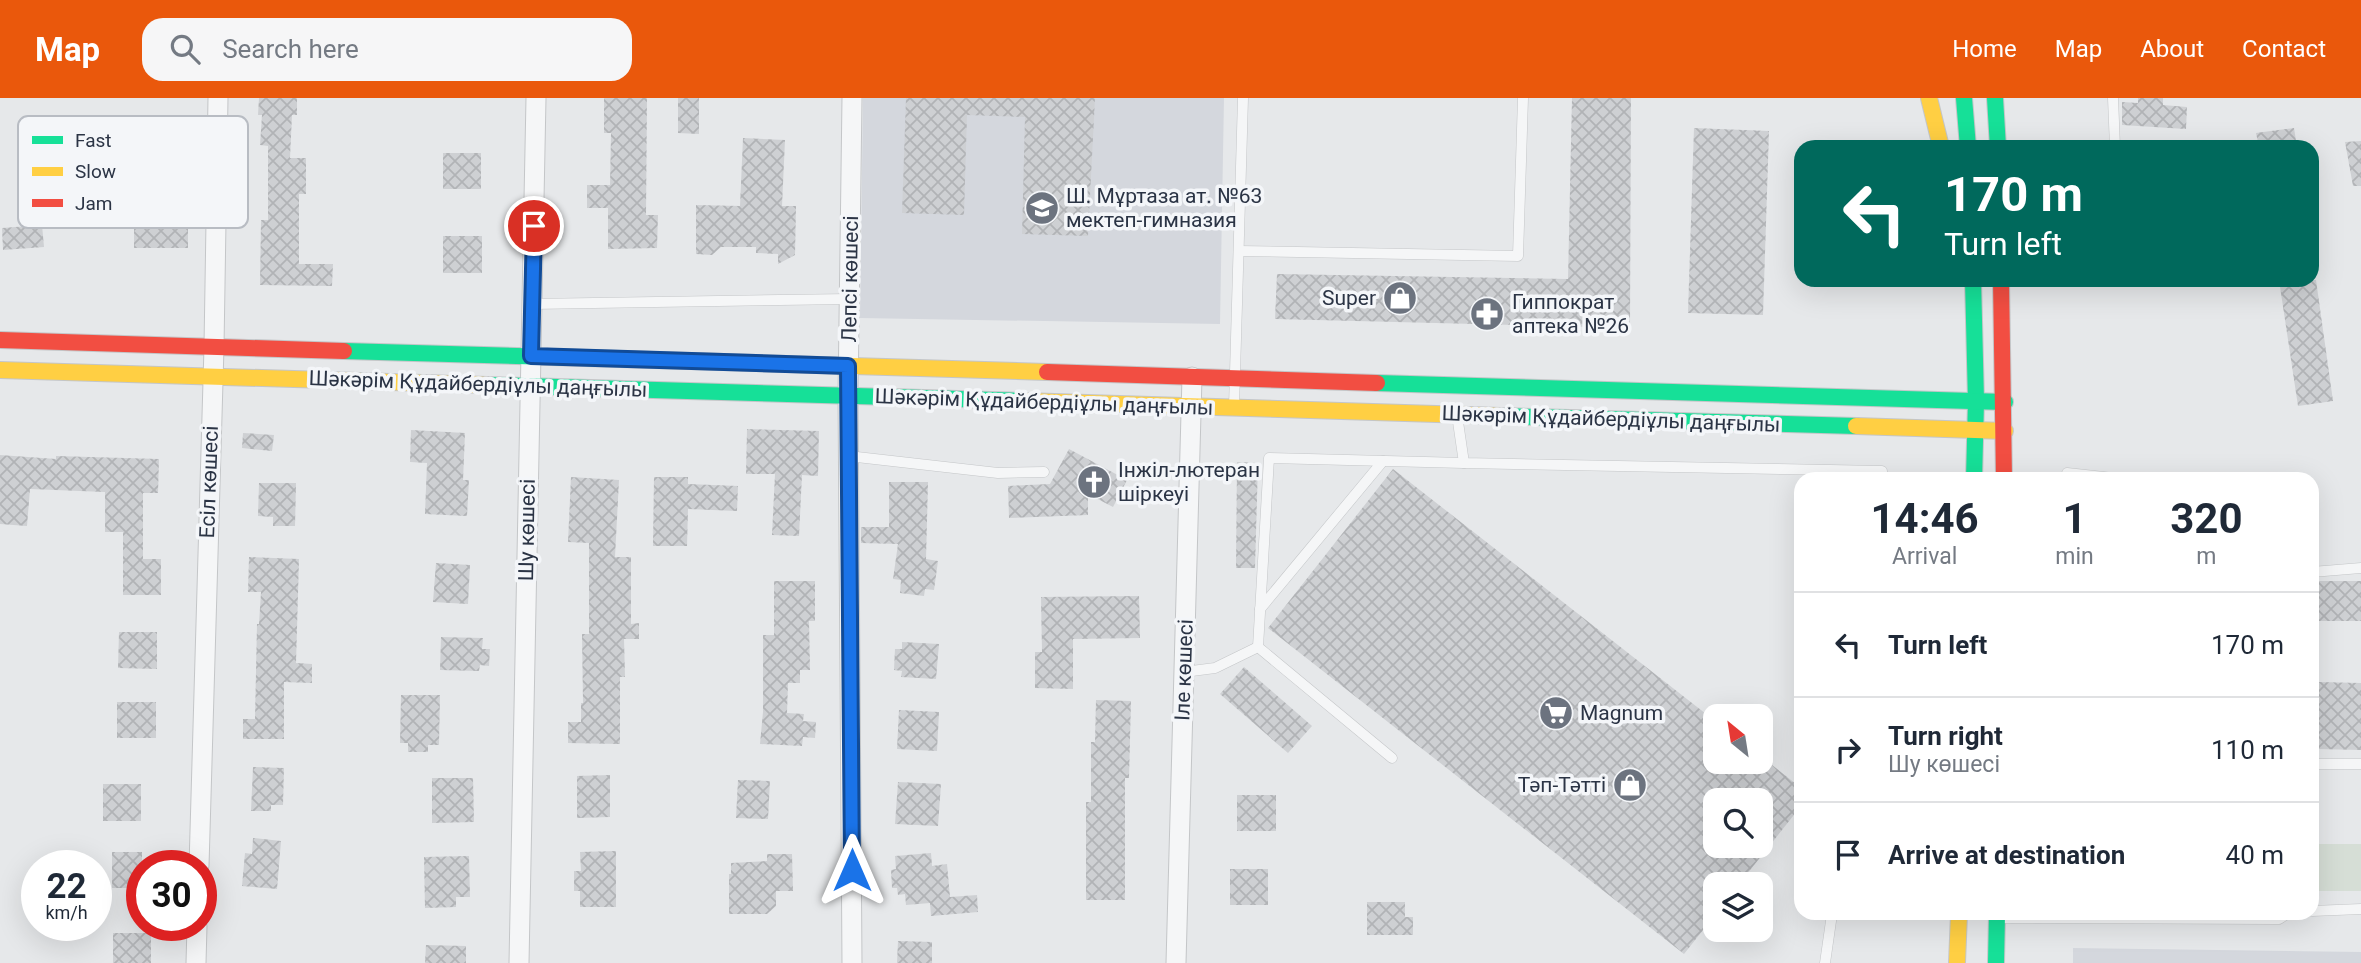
<!DOCTYPE html>
<meta charset="utf-8">
<style>
body{margin:0;font-family:Roboto,sans-serif;background:#f6f6f7;color:#1f2937;height:100vh;display:flex;flex-direction:column;font-size:26px;white-space:nowrap}
*{box-sizing:border-box;margin:0}
p{font-size:23px;color:#747a83}
.icon{flex:none;width:38px;height:38px;fill:none;stroke:currentColor;stroke-width:2;stroke-linecap:round;stroke-linejoin:round}
.map{position:relative;flex:1;overflow:hidden}
.drawer{position:absolute;left:1794px;top:374px;width:525px;height:448px;display:flex;flex-direction:column;background:#fff;border-radius:21px;box-shadow:0 7px 28px #0002}
.drawer>*{flex:none}
.guide{position:absolute;left:1794px;top:42px;width:525px;height:147px;border-radius:21px;box-shadow:0 7px 28px #0002;background:#00695c;color:#fff;overflow:hidden}
.needle{width:46px;rotate:330deg}
.controls{position:absolute;left:1703px;top:606px;display:grid;gap:14px}
.controls a{display:grid;place-items:center;width:70px;height:70px;border-radius:14px;background:#fff;box-shadow:0 7px 28px #0002;font-size:35px}
.speed{position:absolute;left:21px;top:752px;display:flex;gap:14px;font-size:35px;font-weight:700;text-align:center}
.speed>*{display:grid;place-content:center;width:91px;height:91px;border-radius:50%;background:#fff;box-shadow:0 7px 28px #0002;line-height:1}
.speed small{font-size:18px;font-weight:400}
.speed .limit{border:10px solid #d22;background:#fff;color:#111}
.pin{position:absolute;display:grid;place-items:center;width:60px;height:60px;color:#fff;margin:-30px;border:4px solid #fff;border-radius:50%;box-shadow:0 2px 7px #0007}
.me{position:absolute;width:77px;margin:-38px;rotate:0deg;stroke-linejoin:round;filter:drop-shadow(0 0 5px #0008)}
.turn{display:flex;align-items:center;gap:24px;height:147px;padding:0 35px;font-size:32px}
.turn .icon{width:91px;height:91px;stroke-width:2.5}
.turn b{display:block;font-size:49px;line-height:60px}
.eta{display:flex;justify-content:space-evenly;align-items:center;height:119px;text-align:center}
.eta b{font-size:42px;font-weight:700;line-height:49px}
ul{padding:0;list-style:none}
li{display:flex;align-items:center;gap:21px;height:105px;padding:0 35px;border-top:2px solid #e0e1e3}
li div{flex:1}
li b{display:block;font-size:26px}
li em{font-style:normal}
header{display:flex;align-items:center;gap:42px;box-sizing:border-box;height:98px;padding:0 35px;background:#ea580c;color:#fff}
header strong{font-size:33px}
nav{display:flex;gap:38px;margin-inline-start:auto;font-size:24px}
.search{width:490px;height:63px;background:#f6f6f7;display:flex;align-items:center;gap:18px;box-sizing:border-box;padding:0 24px;border-radius:21px;color:#747a83;font-size:26px}
.map>svg:first-child{display:block}
.built{fill:#d4d7dd}
.pitch{fill:#d6ded6}
.building{fill:url(#building-cross-hatch);fill-rule:evenodd}
.lines{fill:none;stroke-linecap:round;stroke-linejoin:round}
.lane-casing{stroke:#c4c6c8;stroke-width:11}
.street-casing{stroke:#c4c6c8;stroke-width:21}
.fast-casing{stroke:#c4c6c8;stroke-width:18}
.slow-casing{stroke:#c4c6c8;stroke-width:18}
.jam-casing{stroke:#c4c6c8;stroke-width:18}
.lane{stroke:#f5f6f7;stroke-width:10}
.street{stroke:#f5f6f7;stroke-width:19}
.fast{stroke:#16e098;stroke-width:16}
.slow{stroke:#ffcf43;stroke-width:16}
.jam{stroke:#f24e42;stroke-width:16}
.route-casing{stroke:#114b97;stroke-width:18}
.route{stroke:#1a73e8;stroke-width:12}
.labels{text-anchor:middle;dominant-baseline:central;stroke-width:7;stroke-linejoin:round;paint-order:stroke}
.poi-label{font-size:21px;fill:#2b3445;stroke:#f4f6f9;text-anchor:start}
.street-label{font-size:21px;fill:#2b3445;stroke:#f4f6f9}
.key{fill:#f4f6f9;stroke:#b8bcc3;stroke-width:2}
.key-label{font-size:19px;fill:#2b3445}
</style>
<header>
<strong>Map</strong>
<div class="search"><svg class="icon" aria-label="search" viewBox="0 0 24 24"><circle cx="10" cy="10" r="6"/><path d="M15 15l6 6"/></svg>Search here</div>
<nav><a>Home</a><a>Map</a><a>About</a><a>Contact</a></nav>
</header>
<div class="map">
<svg width="2361" height="865" viewBox="0 0 2361 865">
<defs>
<pattern id="building-cross-hatch" width="8" height="8" patternUnits="userSpaceOnUse" patternTransform="scale(1.75)"><rect width="8" height="8" fill="#ced0d3"/><path d="M0 0l8 8M0 8l8-8" fill="none" stroke="#b1b3b6"/></pattern>
</defs>
<rect width="100%" height="100%" fill="#e6e8ea"/>
<!-- built -->
<g class="built">
<polygon points="863,0 1224,0 1220,226 860,220"/>
<polygon points="2073,850 2361,854 2361,865 2073,865"/>
</g>
<!-- pitch -->
<rect class="pitch" x="2312" y="746" width="49" height="47"/>
<!-- building -->
<g class="building">
<polygon points="259,0 297,0 297,17 292,17 290,60 306,60 306,96 299,96 299,166 333,166 332,188 260,187 261,122 268,122 268,48 260,47 262,17 258,17"/>
<polygon points="604,0 647,0 646,117 658,117 657,150 608,151 608,110 587,110 587,87 610,87 611,35 604,35"/>
<polygon points="678,0 699,0 699,36 678,35"/>
<polygon points="906,0 1095,0 1088,138 1022,136 1025,19 967,17 964,117 902,115"/>
<polygon points="1572,0 1631,0 1630,230 1275,221 1277,176 1568,181"/>
<polygon points="2138,0 2163,0 2163,7 2187,9 2186,31 2122,27 2122,4 2138,5"/>
<polygon points="1694,30 1769,33 1763,217 1688,215"/>
<polygon points="2294,30 2297,49 2259,49 2256,35"/>
<polygon points="743,40 785,42 782,108 796,108 795,157 778,166 778,156 756,155 756,149 721,149 712,157 696,156 696,107 740,108"/>
<polygon points="2361,43 2361,88 2353,88 2345,44"/>
<rect x="443" y="55" width="38" height="36"/>
<polygon points="138,62 194,62 194,98 188,98 188,150 134,150 134,114 138,114"/>
<polygon points="42,127 44,149 3,152 2,130"/>
<rect x="443" y="138" width="39" height="37"/>
<polygon points="2279,182 2316,182 2333,303 2298,308"/>
<polygon points="747,331 819,333 818,378 802,377 799,438 772,437 775,376 746,376"/>
<polygon points="411,332 465,335 463,382 469,382 467,418 425,416 427,365 410,364"/>
<polygon points="243,335 274,337 272,353 242,350"/>
<polygon points="1069,351 1127,382 1113,409 1088,396 1088,417 1009,420 1008,388 1050,386"/>
<polygon points="0,357 56,361 56,358 159,361 158,395 143,395 143,461 161,461 161,497 123,497 123,434 105,434 105,394 30,391 27,428 0,426"/>
<polygon points="1237,364 1258,365 1255,470 1236,470"/>
<path d="M1393,371L1715,623V663H1767L1801,690V708L1739,786H1715V817L1684,856L1268,530ZM1715,702H1760V747H1715Z"/>
<polygon points="571,379 619,382 615,459 631,459 631,526 639,525 639,541 624,541 625,579 620,579 620,646 568,645 568,624 581,624 581,605 583,605 582,536 589,536 589,445 568,444"/>
<polygon points="654,379 688,379 688,386 738,388 737,413 688,411 687,448 653,448"/>
<polygon points="889,384 928,384 926,461 938,463 934,492 925,491 924,498 900,495 901,482 893,481 898,446 861,445 861,429 889,429"/>
<polygon points="259,385 296,385 295,428 273,428 273,419 258,418"/>
<polygon points="249,459 299,461 296,565 312,566 312,585 284,584 284,641 243,641 243,621 255,621 257,526 259,526 261,494 248,494"/>
<polygon points="436,465 470,467 468,506 433,504"/>
<polygon points="774,483 815,483 815,523 809,523 810,572 800,572 800,585 788,585 787,615 804,616 803,623 816,624 815,640 803,639 802,648 760,646 763,614 763,537 774,537"/>
<rect x="2312" y="483" width="49" height="40"/>
<polygon points="1139,498 1140,540 1073,541 1073,591 1035,590 1035,554 1042,554 1041,499"/>
<polygon points="119,534 157,534 157,571 118,570"/>
<polygon points="441,539 483,540 482,551 490,551 489,568 480,567 479,573 440,572"/>
<polygon points="902,544 939,546 936,581 901,579 902,573 894,572 895,551 902,551"/>
<polygon points="1244,569 1312,628 1288,655 1220,596"/>
<polygon points="2319,584 2361,585 2361,652 2317,651"/>
<polygon points="401,597 440,597 439,647 428,647 428,654 408,654 408,645 400,645"/>
<polygon points="1096,602 1131,603 1129,680 1125,680 1125,802 1086,802 1086,704 1091,704 1091,644 1095,644"/>
<rect x="117" y="604" width="39" height="36"/>
<polygon points="899,612 939,614 937,653 897,651"/>
<polygon points="253,669 284,670 283,707 271,707 271,713 251,713"/>
<polygon points="610,677 610,719 577,720 577,678"/>
<polygon points="432,680 473,680 474,724 432,725"/>
<polygon points="738,682 770,683 768,721 736,720"/>
<polygon points="898,684 941,686 938,728 895,726"/>
<rect x="103" y="686" width="38" height="37"/>
<rect x="1237" y="697" width="39" height="36"/>
<polygon points="253,740 281,743 277,791 242,788 245,755 252,756"/>
<polygon points="616,753 616,809 580,809 580,793 574,793 574,773 581,773 580,754"/>
<rect x="112" y="754" width="30" height="36"/>
<polygon points="931,755 932,768 947,766 950,799 977,797 978,814 931,818 930,805 906,807 905,796 898,797 897,790 892,790 891,772 896,771 895,758"/>
<polygon points="767,756 792,756 793,793 776,793 776,808 767,816 729,816 729,776 731,776 731,765 767,763"/>
<polygon points="469,758 470,799 456,799 456,809 425,810 424,759"/>
<rect x="1230" y="771" width="38" height="36"/>
<polygon points="1367,804 1405,804 1405,819 1413,819 1413,837 1367,837"/>
<rect x="113" y="835" width="38" height="30"/>
<polygon points="898,843 932,844 932,865 897,865"/>
<polygon points="426,847 466,848 466,865 425,865"/>
</g>
<g class="lines">
<!-- lane casing -->
<g class="lane-casing">
<g id="lane">
<polyline points="2113,0 2115,49"/>
<polyline points="1239,153 1518,158 1523,0"/>
<polyline points="532,206 849,201"/>
<polyline points="1234,309 1243,0"/>
<polyline points="1457,317 1464,365 1882,373 1882,382"/>
<polyline points="848,358 998,375 1044,374"/>
<polyline points="2067,375 2131,382"/>
<polyline points="2312,474 2361,470"/>
<polyline points="1260,511 1383,363"/>
<polyline points="1184,574 1215,570 1258,549"/>
<polyline points="1392,660 1258,549 1269,360 1464,365"/>
<polyline points="2312,666 2361,666"/>
<polyline points="2312,813 2361,811"/>
<polyline points="1997,820 2279,821 2287,816"/>
<polyline points="1825,865 1832,816"/>
</g>
</g>
<!-- street casing -->
<g class="street-casing">
<g id="street">
<polyline points="852,0 848,297 852,865"/>
<polyline points="199,768 214,249 218,0"/>
<polyline points="196,865 197,828"/>
<polyline points="519,865 536,0"/>
<polyline points="1176,865 1192,279"/>
</g>
</g>
<!-- fast casing -->
<g class="fast-casing">
<g id="fast">
<polyline points="1964,0 1968,49"/>
<polyline points="1995,0 1998,49"/>
<polyline points="1973,182 1976,303 1974,382"/>
<polyline points="344,253 724,264"/>
<polyline points="1377,285 2005,304"/>
<polyline points="487,287 1023,303"/>
<polyline points="1500,318 1856,328"/>
<polyline points="1996,865 1997,816"/>
</g>
</g>
<!-- slow casing -->
<g class="slow-casing">
<g id="slow">
<polyline points="1929,0 1941,49"/>
<polyline points="724,264 1047,274"/>
<polyline points="0,272 487,287"/>
<polyline points="1023,303 1500,318"/>
<polyline points="1856,328 2005,333"/>
<polyline points="1957,865 1959,816"/>
</g>
</g>
<!-- jam casing -->
<g class="jam-casing">
<g id="jam">
<polyline points="2001,182 2004,382"/>
<polyline points="0,242 344,253"/>
<polyline points="1047,274 1377,285"/>
</g>
</g>
<!-- lane -->
<use href="#lane" class="lane"/>
<!-- street -->
<use href="#street" class="street"/>
<!-- fast -->
<use href="#fast" class="fast"/>
<!-- slow -->
<use href="#slow" class="slow"/>
<!-- jam -->
<use href="#jam" class="jam"/>
</g>
<g class="lines">
<!-- route casing -->
<g class="route-casing">
<polyline id="route" points="534,128 531,258 848,268 852,772"/>
</g>
<!-- route -->
<use href="#route" class="route"/>
</g>
<!-- icons -->
<defs>
<g id="school-disc" transform="scale(1.75)"><circle r="9.5" fill="#6c737f" stroke="#f4f6f9"/><path d="M0-5L7-2L0 1L-7-2ZM-4 1L0 2.5L4 1V4Q0 6-4 4Z" fill="#fff"/></g>
<g id="shop-disc" transform="scale(1.75)"><circle r="9.5" fill="#6c737f" stroke="#f4f6f9"/><path d="M-5-2.5h2.3a2.7 3.5 0 0 1 5.4 0H5L5.5 6h-11ZM-1.5-2.5h3a1.5 2.3 0 0 0-3 0Z" fill="#fff"/></g>
<g id="pharmacy-disc" transform="scale(1.75)"><circle r="9.5" fill="#6c737f" stroke="#f4f6f9"/><path d="M-2-6h4v4h4v4h-4v4h-4v-4h-4v-4h4Z" fill="#fff"/></g>
<g id="church-disc" transform="scale(1.75)"><circle r="9.5" fill="#6c737f" stroke="#f4f6f9"/><path d="M-1.2-6h2.4v3.5h3.3v2.4h-3.3V6h-2.4V-.1h-3.3v-2.4h3.3Z" fill="#fff"/></g>
<g id="supermarket-disc" transform="scale(1.75)"><circle r="9.5" fill="#6c737f" stroke="#f4f6f9"/><path d="M-6-5.5h2.5l.6 2H6L4.5 2H-2.5L-4.4-4H-6ZM-1.5 3.2a1.3 1.3 0 1 0 .1 0ZM3 3.2a1.3 1.3 0 1 0 .1 0Z" fill="#fff"/></g>
</defs>
<g fill-rule="evenodd">
<use href="#school-disc" x="1042" y="110"/>
<use href="#shop-disc" x="1400" y="200"/>
<use href="#pharmacy-disc" x="1487" y="216"/>
<use href="#church-disc" x="1094" y="384"/>
<use href="#supermarket-disc" x="1556" y="615"/>
<use href="#shop-disc" x="1630" y="687"/>
</g>
<g class="labels">
<!-- poi labels -->
<g class="poi-label">
<text x="1066" y="98">Ш. Мұртаза ат. №63<tspan x="1066" dy="24">мектеп-гимназия</tspan></text>
<text x="1376" y="200" text-anchor="end">Super</text>
<text x="1512" y="204">Гиппократ<tspan x="1512" dy="24">аптека №26</tspan></text>
<text x="1118" y="372">Інжіл-лютеран<tspan x="1118" dy="24">шіркеуі</tspan></text>
<text x="1580" y="615">Magnum</text>
<text x="1606" y="687" text-anchor="end">Тәп-Тәтті</text>
</g>
<!-- street labels -->
<g class="street-label">
<text transform="translate(850 181) rotate(-89)">Лепсі көшесі</text>
<text transform="translate(478 286) rotate(2)">Шәкәрім Құдайбердіұлы даңғылы</text>
<text transform="translate(1044 304) rotate(2)">Шәкәрім Құдайбердіұлы даңғылы</text>
<text transform="translate(1611 321) rotate(2)">Шәкәрім Құдайбердіұлы даңғылы</text>
<text transform="translate(209 384) rotate(-88)">Есіл көшесі</text>
<text transform="translate(527 432) rotate(-89)">Шу көшесі</text>
<text transform="translate(1184 572) rotate(-88)">Іле көшесі</text>
</g>
</g>
<!-- legend -->
<rect x="18" y="18" width="230" height="112" rx="10" class="key"/>
<rect x="32" y="38" width="31" height="8" fill="#16e098"/>
<rect x="32" y="69" width="31" height="9" fill="#ffcf43"/>
<rect x="32" y="101" width="31" height="8" fill="#f24e42"/>
<g class="key-label">
<text x="75" y="49">Fast</text>
<text x="75" y="80">Slow</text>
<text x="75" y="112">Jam</text>
</g>
</svg>
<div class="controls">
<a><svg class="needle" viewBox="-14 -14 28 28"><path d="M0-13l5 13h-10z" fill="#e53935"/><path d="M0 13l5-13h-10z" fill="#747a83"/></svg></a>
<a><svg class="icon" aria-label="search" viewBox="0 0 24 24"><circle cx="10" cy="10" r="6"/><path d="M15 15l6 6"/></svg></a>
<a><svg class="icon" aria-label="layers" viewBox="0 0 24 24"><path d="M12 4l9 5-9 5-9-5zM3 14l9 5 9-5"/></svg></a>
</div>
<div class="speed"><div>22<small>km/h</small></div><div class="limit">30</div></div>
<div class="pin" style="left:534px;top:128px;background:#d93025"><svg class="icon" aria-label="arrive" viewBox="0 0 24 24"><path d="M6 21V4h12l-3 4 3 4H6"/></svg></div>
<svg class="me" style="left:852px;top:772px" viewBox="-20 -20 40 40"><path d="M0-17L14 15 0 8-14 15z" fill="#1a73e8" stroke="#fff" stroke-width="4"/></svg>
<div class="guide">
<div class="turn"><svg class="icon" aria-label="left" viewBox="0 0 24 24"><path d="M17 20v-9H6M10 6l-5 5 5 5"/></svg><div><b>170 m</b>Turn left</div></div>
</div>
<section class="drawer">
<div class="eta">
<div><b>14:46</b><p>Arrival</p></div>
<div><b>1</b><p>min</p></div>
<div><b>320</b><p>m</p></div>
</div>
<ul>
<li><svg class="icon" aria-label="left" viewBox="0 0 24 24"><path d="M17 20v-9H6M10 6l-5 5 5 5"/></svg><div><b>Turn left</b></div><em>170 m</em></li>
<li><svg class="icon" aria-label="right" viewBox="0 0 24 24"><path d="M7 20v-9h11M14 6l5 5-5 5"/></svg><div><b>Turn right</b><p>Шу көшесі</p></div><em>110 m</em></li>
<li><svg class="icon" aria-label="arrive" viewBox="0 0 24 24"><path d="M6 21V4h12l-3 4 3 4H6"/></svg><div><b>Arrive at destination</b></div><em>40 m</em></li>
</ul>
</section>
</div>
